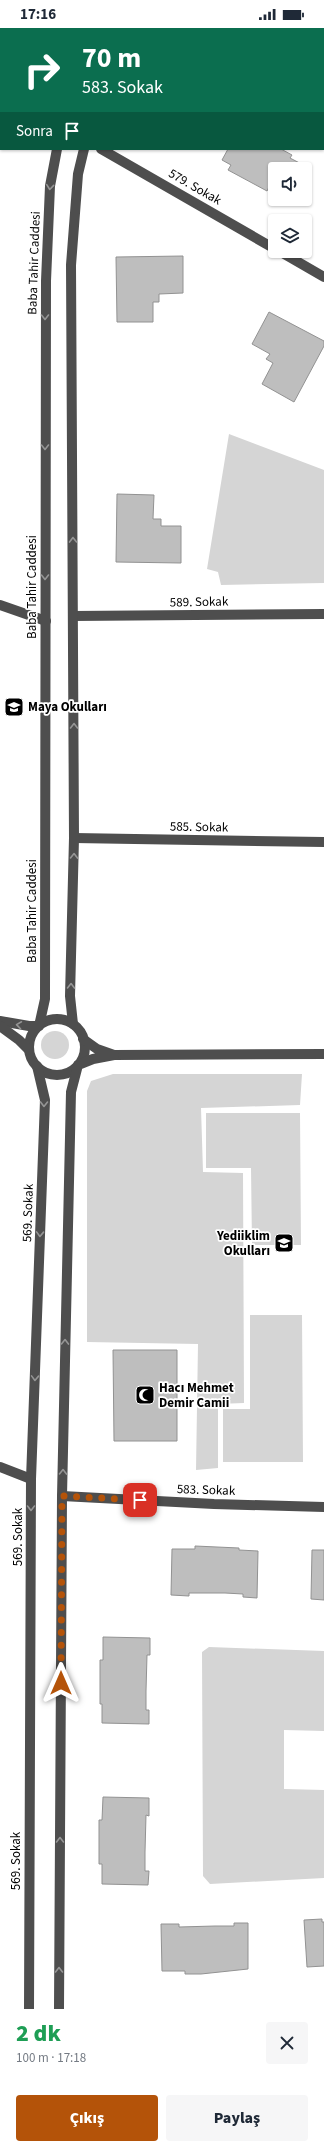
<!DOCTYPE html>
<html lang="tr">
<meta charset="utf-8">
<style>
body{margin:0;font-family:"Source Sans 3",sans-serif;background:#f6f6f7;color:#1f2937;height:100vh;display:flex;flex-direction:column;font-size:15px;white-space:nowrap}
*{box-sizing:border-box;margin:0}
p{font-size:13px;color:#747a83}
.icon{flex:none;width:22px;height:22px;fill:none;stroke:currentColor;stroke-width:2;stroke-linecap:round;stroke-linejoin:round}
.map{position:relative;height:1981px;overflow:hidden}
.sheet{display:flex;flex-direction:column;background:#fff;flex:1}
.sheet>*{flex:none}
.guide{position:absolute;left:0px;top:0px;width:324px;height:122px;box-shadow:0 1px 3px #0004;background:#0b6e4f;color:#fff;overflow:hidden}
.buttons{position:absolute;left:268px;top:134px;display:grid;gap:8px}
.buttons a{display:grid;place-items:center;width:44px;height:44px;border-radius:4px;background:#fff;box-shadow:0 1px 3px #0004;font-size:20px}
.pin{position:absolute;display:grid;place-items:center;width:34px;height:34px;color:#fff;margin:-17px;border-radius:8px;box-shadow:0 2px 6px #0006}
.me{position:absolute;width:44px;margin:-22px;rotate:0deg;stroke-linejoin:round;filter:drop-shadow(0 0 3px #0008)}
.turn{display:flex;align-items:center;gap:14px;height:84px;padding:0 16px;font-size:18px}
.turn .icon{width:52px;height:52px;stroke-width:2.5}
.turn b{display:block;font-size:28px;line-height:34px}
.then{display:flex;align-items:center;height:38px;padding:0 16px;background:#0003;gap:8px;font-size:15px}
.round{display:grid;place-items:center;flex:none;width:42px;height:42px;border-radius:4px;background:#f6f6f7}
.summary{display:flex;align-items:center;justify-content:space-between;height:68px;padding:0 16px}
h1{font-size:24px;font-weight:800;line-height:30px;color:#1e9e55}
.primary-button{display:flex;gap:8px;margin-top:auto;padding:8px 16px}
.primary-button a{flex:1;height:46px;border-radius:4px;background:#b45309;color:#fff;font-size:16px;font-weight:800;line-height:46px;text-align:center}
.primary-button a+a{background:#f6f6f7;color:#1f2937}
.status{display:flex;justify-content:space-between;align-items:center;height:28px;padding:0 20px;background:#fff;direction:ltr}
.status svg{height:11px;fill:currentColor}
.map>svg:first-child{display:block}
.green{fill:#d5d5d5}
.building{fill:#bebebe;stroke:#929292}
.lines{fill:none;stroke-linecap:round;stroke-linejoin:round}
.minor{stroke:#4e4e4e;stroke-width:10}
.oneway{stroke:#959595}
.route{stroke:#b45309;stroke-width:7;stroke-dasharray:0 12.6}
.labels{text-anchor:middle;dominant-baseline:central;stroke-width:3.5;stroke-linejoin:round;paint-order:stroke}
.street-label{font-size:13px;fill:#000;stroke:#fff}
.poi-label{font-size:13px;font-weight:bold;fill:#000;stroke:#fff;text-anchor:start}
</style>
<div class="status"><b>17:16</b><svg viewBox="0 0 49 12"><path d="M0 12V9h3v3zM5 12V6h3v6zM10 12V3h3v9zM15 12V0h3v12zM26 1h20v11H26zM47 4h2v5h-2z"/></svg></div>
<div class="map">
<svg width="324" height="1981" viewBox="0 0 324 1981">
<rect width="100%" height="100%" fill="#fff"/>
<!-- green -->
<g class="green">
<polygon points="229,406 324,442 324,555 221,557 218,544 207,541"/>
<circle cx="55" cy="1017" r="14"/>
<polygon points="113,1046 302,1046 300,1077 201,1080 203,1144 243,1145 244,1375 218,1376 218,1440 196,1442 198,1316 87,1314 87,1063 91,1053"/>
<polygon points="206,1085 300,1085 301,1217 252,1217 251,1140 206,1140"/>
<polygon points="250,1287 302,1287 303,1434 223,1434 223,1381 250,1381"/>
<polygon points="209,1619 324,1623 324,1703 284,1702 284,1761 324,1762 324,1850 210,1856 203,1848 202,1624"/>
</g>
<!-- building -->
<g class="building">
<polygon points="228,121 281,121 292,127 290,130 311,141 275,141 275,162 269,159 267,163 228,142 231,137 222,132"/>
<polygon points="183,228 183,265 159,266 159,274 153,274 153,294 117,294 116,229"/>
<polygon points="269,284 324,313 324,318 294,374 262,356 273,335 266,331 270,326 252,316"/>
<polygon points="117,466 154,467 153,491 161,491 161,498 181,498 181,535 116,534"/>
<polygon points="113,1322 177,1322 177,1413 114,1413"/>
<polygon points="195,1518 239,1520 239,1522 258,1523 257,1570 243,1569 243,1566 225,1565 189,1565 189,1568 171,1567 172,1521 195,1521"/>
<polygon points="312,1522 324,1522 324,1572 311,1571"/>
<polygon points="103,1609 150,1610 150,1627 147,1627 146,1663 146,1682 149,1682 149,1696 102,1695 102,1676 100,1676 100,1632 103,1632"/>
<polygon points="103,1769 149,1770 149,1788 146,1787 145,1824 145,1843 149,1843 148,1857 102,1856 102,1836 99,1836 99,1792 102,1792"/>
<polygon points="322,1891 322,1894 324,1894 324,1938 307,1939 304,1892"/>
<polygon points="234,1895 248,1895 248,1941 201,1946 185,1946 185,1943 162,1943 161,1896 179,1896 179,1899 215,1898 234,1898"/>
</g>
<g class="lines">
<!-- minor -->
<g class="minor">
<polyline points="97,1 97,0"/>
<polyline points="125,1 125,0"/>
<polyline points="0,61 1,61"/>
<polyline points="101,121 275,221"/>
<polyline points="279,223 324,249"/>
<polyline points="0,577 46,593"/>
<polyline points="73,588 324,586"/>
<polyline points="74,810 324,814"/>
<circle cx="57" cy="1019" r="28"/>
<polyline points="0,993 29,998 39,998 45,971 46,253 50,158 57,121"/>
<polyline points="73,996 70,968 74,810 71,237 78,146 84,121"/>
<polyline points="0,998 19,1012 29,1022"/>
<polyline points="114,1027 324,1026"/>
<polyline points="0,1439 31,1451"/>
<polyline points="62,1468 214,1476 324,1479"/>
<polyline points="29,1981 31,1451 45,1072 37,1038"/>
<polyline points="59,1981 62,1468 71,1064 78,1037 93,1031 114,1027 97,1021 83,1011"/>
</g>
</g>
<!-- one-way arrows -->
<defs><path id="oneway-chevron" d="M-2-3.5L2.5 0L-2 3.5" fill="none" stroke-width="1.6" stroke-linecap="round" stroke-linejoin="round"/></defs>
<g class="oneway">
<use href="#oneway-chevron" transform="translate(50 159) rotate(96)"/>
<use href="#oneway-chevron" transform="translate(45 289) rotate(90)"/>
<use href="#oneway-chevron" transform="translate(45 419) rotate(90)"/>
<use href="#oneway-chevron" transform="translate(73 512) rotate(-91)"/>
<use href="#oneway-chevron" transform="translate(45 549) rotate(90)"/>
<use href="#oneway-chevron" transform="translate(74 698) rotate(-90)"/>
<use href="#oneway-chevron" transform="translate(74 828) rotate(-89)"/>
<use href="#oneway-chevron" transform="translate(71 958) rotate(-89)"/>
<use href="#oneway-chevron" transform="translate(19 997) rotate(-172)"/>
<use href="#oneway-chevron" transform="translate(44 1076) rotate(91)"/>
<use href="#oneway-chevron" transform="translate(40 1206) rotate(92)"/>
<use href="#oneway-chevron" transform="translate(65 1314) rotate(-89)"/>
<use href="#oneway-chevron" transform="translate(35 1350) rotate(92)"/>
<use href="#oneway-chevron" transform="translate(63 1444) rotate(-89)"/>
<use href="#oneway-chevron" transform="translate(31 1480) rotate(90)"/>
<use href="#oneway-chevron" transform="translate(60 1812) rotate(-90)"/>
<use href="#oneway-chevron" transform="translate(59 1942) rotate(-90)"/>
</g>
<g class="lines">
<!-- route -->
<polyline class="route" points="61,1655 62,1468 140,1472"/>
</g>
<!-- icons -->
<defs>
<g id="school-square" transform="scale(1)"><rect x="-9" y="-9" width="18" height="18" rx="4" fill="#000" stroke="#fff"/><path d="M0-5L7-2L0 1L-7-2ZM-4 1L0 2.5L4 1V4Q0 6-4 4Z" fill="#fff"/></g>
<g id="mosque-square" transform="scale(1)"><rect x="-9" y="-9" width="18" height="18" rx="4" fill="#000" stroke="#fff"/><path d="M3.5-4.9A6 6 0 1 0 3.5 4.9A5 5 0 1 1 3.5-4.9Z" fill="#fff"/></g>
</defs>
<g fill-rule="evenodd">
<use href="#school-square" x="14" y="679"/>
<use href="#school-square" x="284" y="1215"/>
<use href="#mosque-square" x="145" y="1367"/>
</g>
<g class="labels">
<!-- street labels -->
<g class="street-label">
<text transform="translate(195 159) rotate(30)">579. Sokak</text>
<text transform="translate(34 235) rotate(-88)">Baba Tahir Caddesi</text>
<text transform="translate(32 559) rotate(-90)">Baba Tahir Caddesi</text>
<text transform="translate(199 574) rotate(-1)">589. Sokak</text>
<text transform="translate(199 799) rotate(1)">585. Sokak</text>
<text transform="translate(32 883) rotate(-90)">Baba Tahir Caddesi</text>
<text transform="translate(28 1185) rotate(-88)">569. Sokak</text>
<text transform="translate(206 1462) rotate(2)">583. Sokak</text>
<text transform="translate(18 1509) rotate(-90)">569. Sokak</text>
<text transform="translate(16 1833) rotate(-90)">569. Sokak</text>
</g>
<!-- poi labels -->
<g class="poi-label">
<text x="28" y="679">Maya Okulları</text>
<text x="270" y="1208" text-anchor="end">Yediiklim<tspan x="270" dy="15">Okulları</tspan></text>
<text x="159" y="1360">Hacı Mehmet<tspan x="159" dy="15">Demir Camii</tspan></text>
</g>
</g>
</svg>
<div class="buttons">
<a><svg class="icon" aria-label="sound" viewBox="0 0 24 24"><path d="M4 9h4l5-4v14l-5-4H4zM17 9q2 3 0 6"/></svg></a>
<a><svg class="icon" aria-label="layers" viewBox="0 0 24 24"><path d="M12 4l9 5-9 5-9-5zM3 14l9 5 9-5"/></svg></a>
</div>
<div class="pin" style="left:140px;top:1472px;background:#d93025"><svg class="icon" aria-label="arrive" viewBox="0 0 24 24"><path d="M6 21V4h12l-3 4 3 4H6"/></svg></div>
<svg class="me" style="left:61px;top:1655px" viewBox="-20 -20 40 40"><path d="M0-17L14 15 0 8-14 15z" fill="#b45309" stroke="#fff" stroke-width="4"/></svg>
<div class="guide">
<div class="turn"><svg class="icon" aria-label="right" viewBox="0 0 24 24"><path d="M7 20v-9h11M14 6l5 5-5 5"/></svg><div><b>70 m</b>583. Sokak</div></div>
<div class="then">Sonra<svg class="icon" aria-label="arrive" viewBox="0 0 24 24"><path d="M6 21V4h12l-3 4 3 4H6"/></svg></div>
</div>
</div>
<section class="sheet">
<div class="summary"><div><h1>2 dk</h1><p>100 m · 17:18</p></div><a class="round"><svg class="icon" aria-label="close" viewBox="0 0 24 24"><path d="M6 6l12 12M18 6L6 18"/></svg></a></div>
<div class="primary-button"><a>Çıkış</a><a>Paylaş</a></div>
</section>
